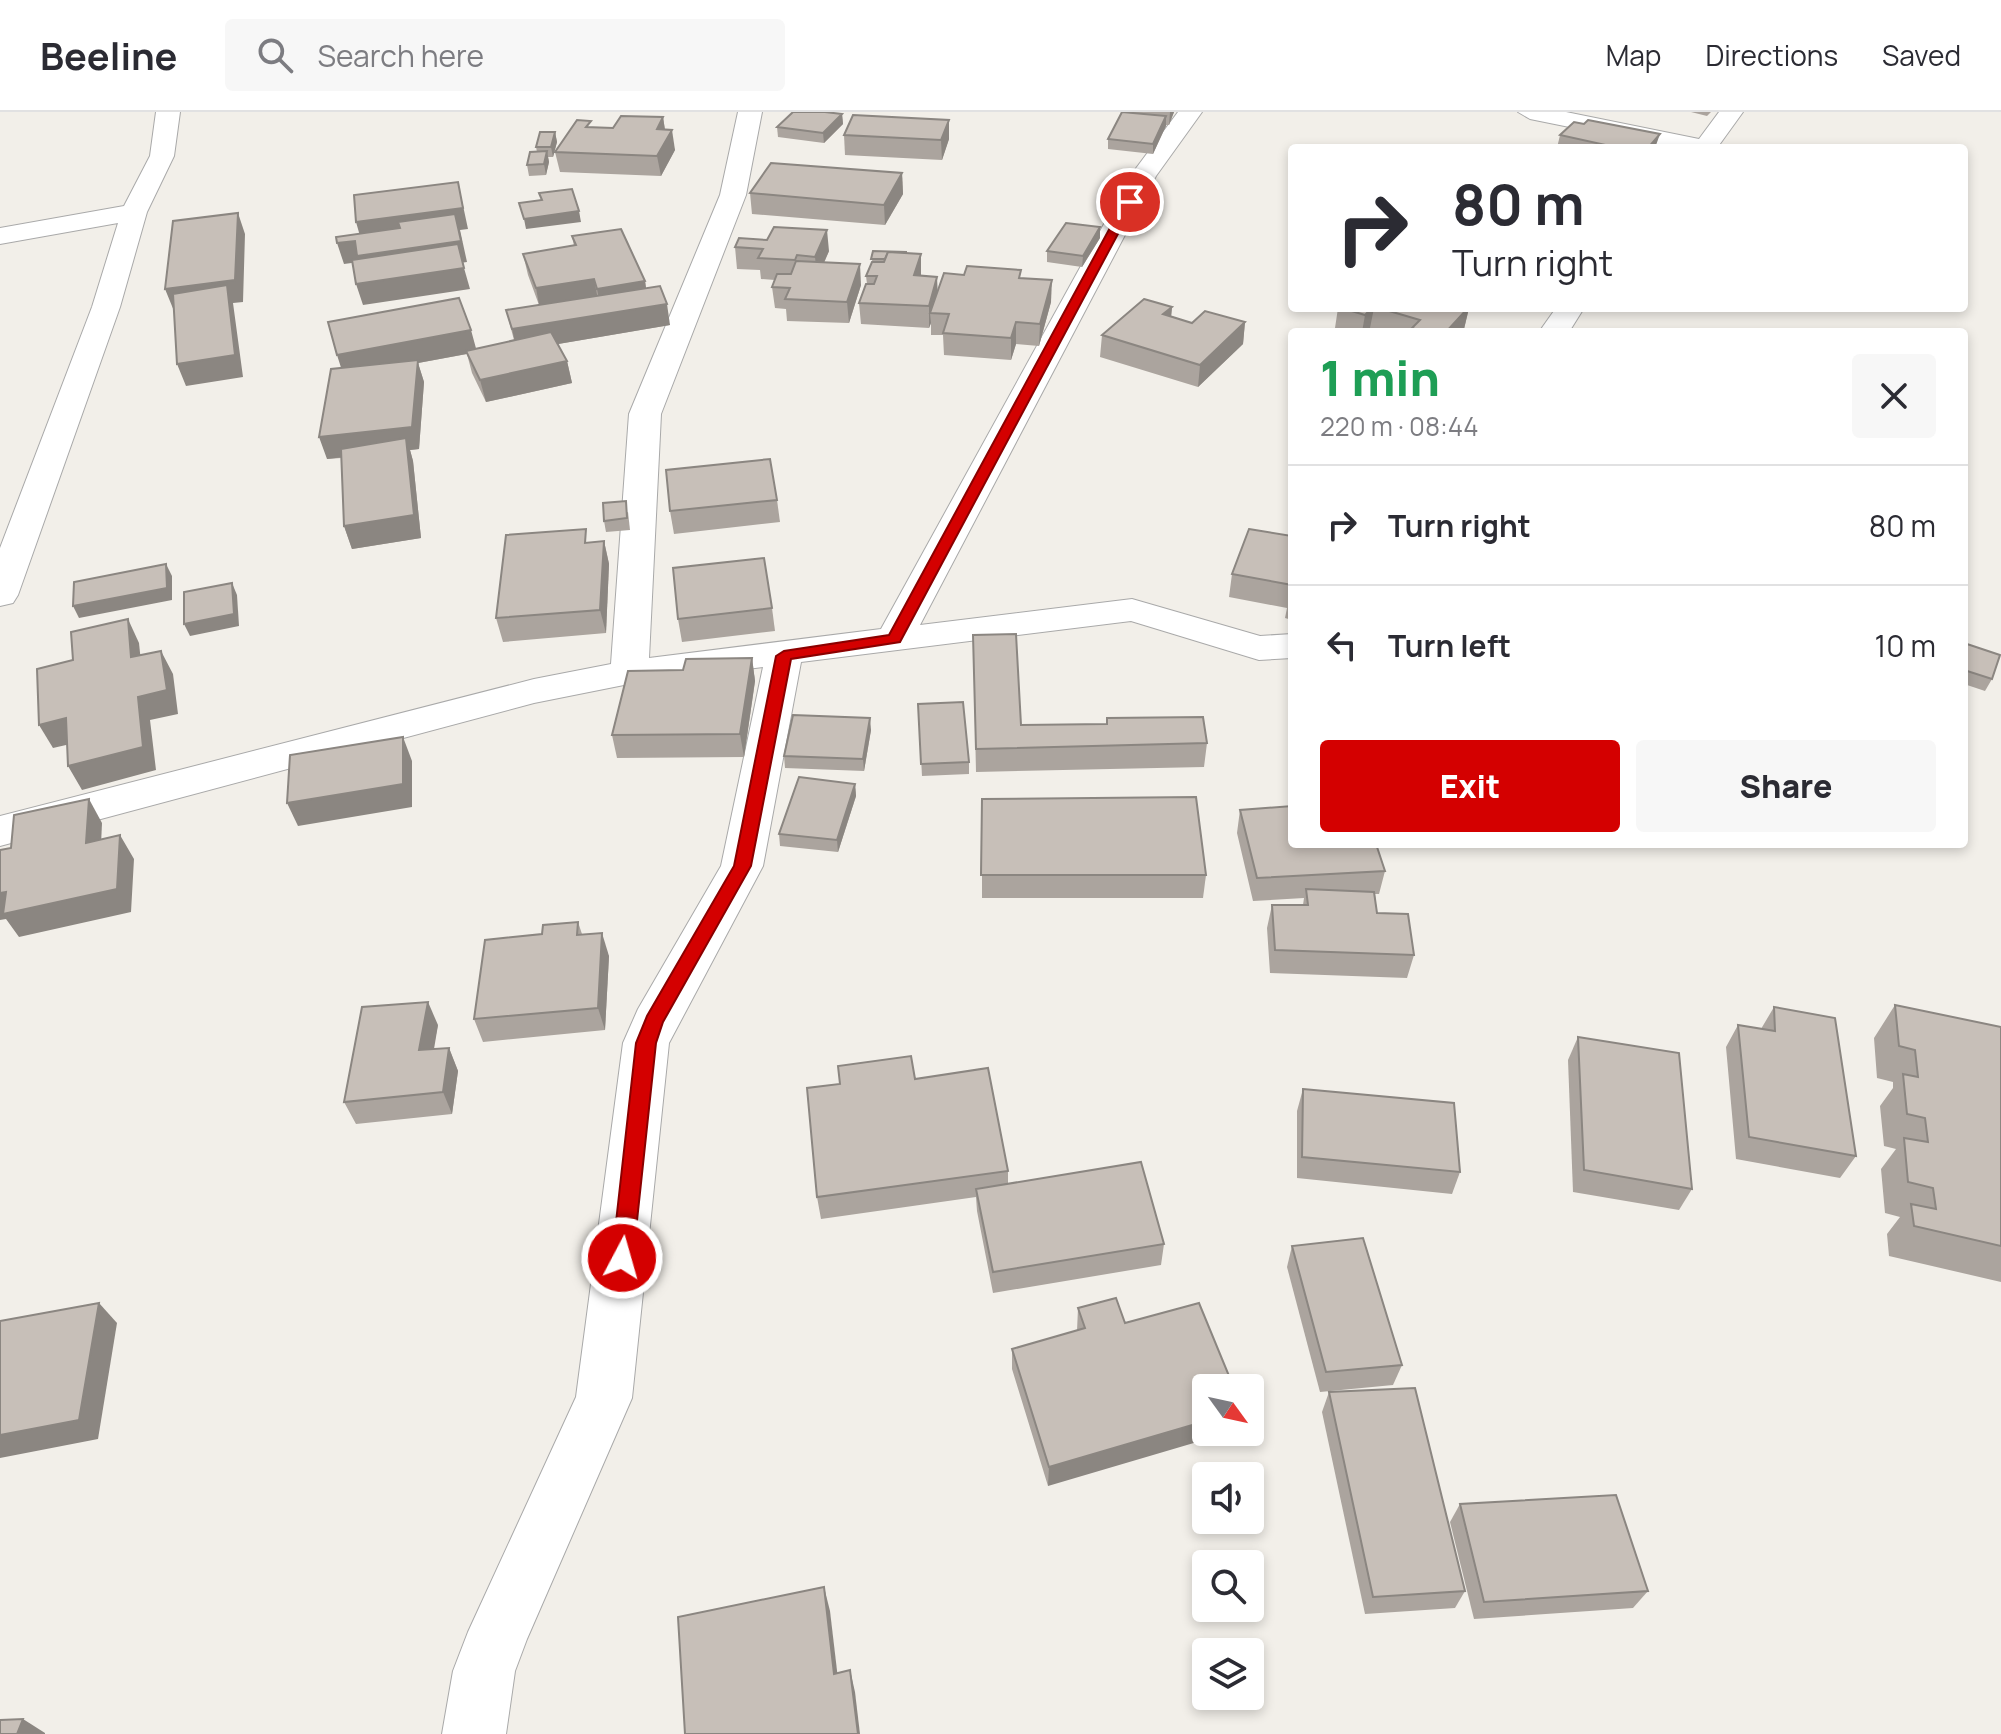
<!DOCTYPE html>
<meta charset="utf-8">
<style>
body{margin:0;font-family:Manrope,sans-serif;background:#f7f7f7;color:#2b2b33;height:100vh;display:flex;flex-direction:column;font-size:30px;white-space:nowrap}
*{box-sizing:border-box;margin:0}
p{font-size:26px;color:#7c7c81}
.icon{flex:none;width:44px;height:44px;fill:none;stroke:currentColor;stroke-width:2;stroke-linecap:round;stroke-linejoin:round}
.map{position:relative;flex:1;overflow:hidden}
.details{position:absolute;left:1288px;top:216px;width:680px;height:520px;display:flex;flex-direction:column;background:#fff;border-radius:8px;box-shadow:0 4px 12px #0003}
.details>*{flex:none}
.top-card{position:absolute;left:1288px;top:32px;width:680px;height:168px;border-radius:8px;box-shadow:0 4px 12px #0003;background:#fff;color:#2b2b33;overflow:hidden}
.needle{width:52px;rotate:123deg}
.tools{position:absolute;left:1192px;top:1262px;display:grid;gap:16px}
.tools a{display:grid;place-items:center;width:72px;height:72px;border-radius:8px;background:#fff;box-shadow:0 4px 12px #0003;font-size:40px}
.pin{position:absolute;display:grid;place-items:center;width:68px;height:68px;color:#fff;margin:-34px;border:4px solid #fff;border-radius:50%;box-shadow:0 2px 8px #0007}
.me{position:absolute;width:88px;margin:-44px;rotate:6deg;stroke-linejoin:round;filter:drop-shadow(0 0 6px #0008)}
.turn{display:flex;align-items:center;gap:28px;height:168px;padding:0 32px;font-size:36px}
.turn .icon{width:104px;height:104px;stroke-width:2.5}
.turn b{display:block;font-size:56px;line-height:68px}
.round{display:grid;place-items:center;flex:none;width:84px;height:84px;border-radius:8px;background:#f7f7f7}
.summary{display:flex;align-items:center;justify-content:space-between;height:136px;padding:0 32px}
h1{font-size:48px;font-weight:800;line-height:60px;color:#1e9e55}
.cta{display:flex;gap:16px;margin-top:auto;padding:16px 32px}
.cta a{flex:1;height:92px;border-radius:8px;background:#d40000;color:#fff;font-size:32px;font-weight:800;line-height:92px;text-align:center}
.cta a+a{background:#f7f7f7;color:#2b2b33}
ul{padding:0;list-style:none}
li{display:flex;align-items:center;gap:24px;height:120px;padding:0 32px;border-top:2px solid #e1e1e2}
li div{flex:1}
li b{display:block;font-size:30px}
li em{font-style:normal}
header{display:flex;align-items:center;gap:48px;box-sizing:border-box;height:112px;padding:0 40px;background:#fff;border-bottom:2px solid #e1e1e2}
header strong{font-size:38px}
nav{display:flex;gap:44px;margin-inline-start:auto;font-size:28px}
.search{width:560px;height:72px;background:#f7f7f7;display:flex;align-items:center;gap:20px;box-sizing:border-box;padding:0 28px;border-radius:8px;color:#7c7c81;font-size:30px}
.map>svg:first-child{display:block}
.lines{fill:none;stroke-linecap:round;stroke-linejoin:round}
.minor-casing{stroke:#a9a9a9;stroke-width:2}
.minor{fill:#fff;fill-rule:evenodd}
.wall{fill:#aba49e}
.shaded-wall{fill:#8b8681}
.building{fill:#c7bfb8;stroke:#8b8681;stroke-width:2}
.route{fill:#d40000;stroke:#8a0000;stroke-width:2}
</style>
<header>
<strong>Beeline</strong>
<div class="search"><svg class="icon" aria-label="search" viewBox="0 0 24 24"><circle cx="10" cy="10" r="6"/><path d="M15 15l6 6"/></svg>Search here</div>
<nav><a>Map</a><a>Directions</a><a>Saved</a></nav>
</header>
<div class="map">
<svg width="2001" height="1622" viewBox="0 0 2001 1622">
<rect width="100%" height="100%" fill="#f2efe9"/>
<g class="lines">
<!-- minor casing -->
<g class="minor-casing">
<g id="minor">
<polygon points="156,0 180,0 174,44 147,100 120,195 18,483 13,491 0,494 0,436 92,195 118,111 0,132 0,116 124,94 150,44"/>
<polygon points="738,0 762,0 746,83 661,302 649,546 881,517 1131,63 1178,0 1202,0 1156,64 920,513 1132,487 1260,524 1292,522 1292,546 1259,548 1131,509 801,550 763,754 669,931 632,1286 527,1527 515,1559 506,1622 442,1622 453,1559 468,1520 576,1285 623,931 638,897 721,754 763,555 629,572 534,591 0,734 0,704 534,567 611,552 629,302 720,83"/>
<polygon points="1518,0 1566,0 1699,27 1719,0 1743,0 1717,36 1673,36 1530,7"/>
<polygon points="1556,196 1584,196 1569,220 1539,220"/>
</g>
</g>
<!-- minor -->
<use href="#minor" class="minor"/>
</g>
<!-- wall -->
<g class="wall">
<polygon points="1122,0 1174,0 1169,13 1166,13 1153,42 1108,37 1108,27"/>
<polygon points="1691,0 1711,0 1707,4"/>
<polygon points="842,2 843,12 824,31 778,25 777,15"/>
<polygon points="663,5 665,18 675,38 661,64 560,60 555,40 592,16 613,16"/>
<polygon points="949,8 949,27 942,48 845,43 844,23"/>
<polygon points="555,20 557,30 553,45 548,45 549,50 546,63 529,64 527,53 537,40 536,35"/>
<polygon points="1560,23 1655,36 1557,36"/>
<polygon points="902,61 903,82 885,113 752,102 750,81"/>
<polygon points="572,124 645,169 646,176 670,213 558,232 567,249 572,271 486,290 472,261 467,242 418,251 424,270 419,337 410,338 413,349 421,426 352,437 344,414 341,346 327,347 331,257 476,237 514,228 506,198 539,193 528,163 523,142 574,134"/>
<polygon points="1100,126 1082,155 1047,150 1047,139"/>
<polygon points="735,135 829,139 824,151 861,173 849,211 787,209 786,197 775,196 772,175 775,168 761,167 760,158 737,157"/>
<polygon points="873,139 921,164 938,180 1021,166 1051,190 1039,234 1016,232 1011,248 944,243 943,223 931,223 931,211 929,216 861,212 859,191 867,172 866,164 872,150"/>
<polygon points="1172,195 1171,204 1192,211 1245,210 1243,232 1198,275 1100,245 1102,223"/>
<polygon points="1338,196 1469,196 1464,217 1461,220 1383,220 1370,216 1366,220 1346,220 1335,216"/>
<polygon points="777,388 780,410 674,422 670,399"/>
<polygon points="628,400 630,418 606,420 604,409"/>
<polygon points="1292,424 1292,508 1285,506 1287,496 1229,485 1232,462"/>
<polygon points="604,429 609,452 606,521 503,530 496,506"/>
<polygon points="772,496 775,519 682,530 678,507"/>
<polygon points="973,523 1021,613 1207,631 1204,655 976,660"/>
<polygon points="1964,531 1992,567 1985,579 1964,572"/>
<polygon points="752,546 755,569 744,645 617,646 612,623 683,558"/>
<polygon points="918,592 969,650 969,662 922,664"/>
<polygon points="871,618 864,659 785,656 784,644"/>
<polygon points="855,672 856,684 838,740 780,734 779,722"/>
<polygon points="982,687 1206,763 1203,786 982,786"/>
<polygon points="1240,698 1385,759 1379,782 1375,782 1377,801 1414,843 1407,866 1270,861 1267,816 1272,793 1303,793 1304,786 1253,789 1237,721"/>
<polygon points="578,810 582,822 609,844 605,918 483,930 474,907 542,822"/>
<polygon points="1895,893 2001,915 2001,1170 1889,1144 1887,1122 1900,1105 1885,1101 1881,1057 1896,1037 1884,1034 1880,994 1893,976 1893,970 1877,966 1874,926"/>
<polygon points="1774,895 1856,1044 1840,1066 1736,1047 1726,935 1738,913 1761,917"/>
<polygon points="438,913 433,937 449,936 458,959 452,1002 356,1012 344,990"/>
<polygon points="1578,925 1692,1077 1679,1098 1573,1080 1568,948"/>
<polygon points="915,967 1008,1059 1008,1072 1164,1132 1161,1153 993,1181 977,1099 976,1085 821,1107 817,1085"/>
<polygon points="1303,977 1460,1060 1452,1082 1297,1066 1297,999"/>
<polygon points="1292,1134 1402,1253 1393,1273 1320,1280 1287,1155"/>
<polygon points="1116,1186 1048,1374 1012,1257 1012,1237 1077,1219 1078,1196"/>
<polygon points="1329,1280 1465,1479 1455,1496 1365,1502 1322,1300"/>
<polygon points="1460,1392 1648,1479 1633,1496 1474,1507 1450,1410"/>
</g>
<!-- shaded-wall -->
<g class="shaded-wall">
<polygon points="1170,0 1174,0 1169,13"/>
<polygon points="842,2 843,12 824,31 823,21"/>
<polygon points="1166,4 1166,14 1153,42 1153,32"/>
<polygon points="663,5 666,25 657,17"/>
<polygon points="949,8 949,27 942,48 941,28"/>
<polygon points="672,18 675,38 661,64 657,44"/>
<polygon points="555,20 557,30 553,45 551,35"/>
<polygon points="1660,22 1655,36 1648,36"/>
<polygon points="547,39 549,50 546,63 544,52"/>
<polygon points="902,61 903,82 885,113 884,93"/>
<polygon points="458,70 468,117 460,118 467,150 363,165 359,150 344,152 337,131 355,129 362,131 356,110"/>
<polygon points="579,99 581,110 526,117 524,107"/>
<polygon points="238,101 245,122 243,190 233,191 243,265 186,274 177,252 174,199 165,177"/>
<polygon points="1100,115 1100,126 1082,155 1083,144"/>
<polygon points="827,118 829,139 817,166 815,145"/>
<polygon points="921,142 921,163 914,185 914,163"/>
<polygon points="860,152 861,173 849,211 847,190"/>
<polygon points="464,156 470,177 363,193 356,172"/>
<polygon points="937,165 938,186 930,201 931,211 929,216 929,194"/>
<polygon points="594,167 598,188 540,198 536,176"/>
<polygon points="1052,168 1051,190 1039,234 1040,212"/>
<polygon points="645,169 648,190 601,198 597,177"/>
<polygon points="667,192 670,213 517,239 512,217"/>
<polygon points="1172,195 1170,217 1163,202"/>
<polygon points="1372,196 1374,196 1370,216 1366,220 1362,220 1365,203"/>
<polygon points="1469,196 1464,217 1461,220 1446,220"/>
<polygon points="1016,210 1016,232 1011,248 1011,226"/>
<polygon points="1245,210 1243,232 1198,275 1200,253"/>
<polygon points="471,218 477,240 418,251 424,270 419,337 410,338 413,349 421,426 352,437 344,414 407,338 327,347 319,325 344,265 337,243"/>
<polygon points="567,249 572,271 486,290 480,268"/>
<polygon points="604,429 609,452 606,521 600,498"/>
<polygon points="166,452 172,464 172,488 79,506 73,494"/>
<polygon points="232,471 237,483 239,514 190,524 184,512"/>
<polygon points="128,507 139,531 143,569 131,545"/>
<polygon points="161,539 173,562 178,602 150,608 156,658 82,678 68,654 138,585"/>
<polygon points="752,546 755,569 744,645 740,622"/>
<polygon points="66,606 79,630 53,636 39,613"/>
<polygon points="870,606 871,618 864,659 863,647"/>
<polygon points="403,625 412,649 412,695 298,714 287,691"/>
<polygon points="855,672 856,684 838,740 837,728"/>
<polygon points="89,687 102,711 100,754 86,731"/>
<polygon points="120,723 134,747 131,800 19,825 6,807 0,808 0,781"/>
<polygon points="602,821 609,844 605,918 598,896"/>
<polygon points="428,890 438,913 430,961 419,938"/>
<polygon points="449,936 458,959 452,1002 443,980"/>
<polygon points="99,1191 117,1211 98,1327 0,1346 0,1323"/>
<polygon points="1206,1309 1206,1320 1231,1320 1048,1374 1049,1355"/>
<polygon points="824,1475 830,1499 840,1584 834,1562"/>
<polygon points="850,1558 855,1580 860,1622 858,1622"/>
<polygon points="23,1607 45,1621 45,1622 17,1622"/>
</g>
<!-- building -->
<g class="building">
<polygon points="793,0 825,0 842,2 823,21 777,15"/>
<polygon points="1122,0 1166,4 1153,32 1108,27"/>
<polygon points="853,3 949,8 941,28 844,23"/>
<polygon points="621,4 663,5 657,17 672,18 657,44 555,40 577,8 591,9 586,15 613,16"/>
<polygon points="1588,8 1660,22 1648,36 1619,36 1560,23 1574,10 1584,12"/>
<polygon points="540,20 555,20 551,35 536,35"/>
<polygon points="547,39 544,52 527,53 530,40"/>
<polygon points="771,51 902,61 884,93 750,81"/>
<polygon points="458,70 463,96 356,110 354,83"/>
<polygon points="572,77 579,99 524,107 519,91 542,88 539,81"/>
<polygon points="238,101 235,168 165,177 173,109"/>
<polygon points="455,102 461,129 357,144 355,129 337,131 336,125 400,116 398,110"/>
<polygon points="1066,111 1100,115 1083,144 1047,139"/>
<polygon points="774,115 827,118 815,145 797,143 795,148 758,146 763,137 735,135 739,126 767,128"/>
<polygon points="621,117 645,169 597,177 594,167 536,176 523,142 576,133 572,124"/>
<polygon points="458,132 464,156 356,172 352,148"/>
<polygon points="873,139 907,140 888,140 885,147 871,147"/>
<polygon points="888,140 921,142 914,163 937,165 929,194 859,191 866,172 874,172 877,164 866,164 872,150 884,150"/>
<polygon points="796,149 860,152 847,190 785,187 790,176 772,175 777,162 791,162"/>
<polygon points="967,154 1021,158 1019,166 1052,168 1040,212 1016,210 1011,226 943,221 949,202 930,201 944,161 964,163"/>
<polygon points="227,173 235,243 177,252 173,182"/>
<polygon points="660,174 667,192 512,217 506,198"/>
<polygon points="459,186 471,218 337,243 328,210"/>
<polygon points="1144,187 1172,195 1163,202 1192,211 1205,199 1245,210 1200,253 1102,223"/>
<polygon points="1342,196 1372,196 1365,203"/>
<polygon points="1379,196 1468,196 1446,220 1424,220 1412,216 1420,208"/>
<polygon points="551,220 567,249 480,268 466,239"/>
<polygon points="418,248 412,315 319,325 331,257"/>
<polygon points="406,326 414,403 344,414 341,337"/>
<polygon points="770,347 777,388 670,399 666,358"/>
<polygon points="626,389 627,406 604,409 603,391"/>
<polygon points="586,417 585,431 604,429 600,498 496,506 506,423"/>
<polygon points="1249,417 1292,424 1292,473 1232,462"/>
<polygon points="764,446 772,496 678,507 673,456"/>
<polygon points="166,452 167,476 73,494 74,470"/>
<polygon points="232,471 234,502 184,512 184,480"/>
<polygon points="128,507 131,545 161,539 167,578 138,585 143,635 68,654 66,606 39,613 37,557 73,548 71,520"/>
<polygon points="1016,522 1021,613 1107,612 1107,606 1203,605 1207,631 976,637 973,523"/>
<polygon points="1964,531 2000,543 1992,567 1964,558"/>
<polygon points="752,546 740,622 612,623 628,559 683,558 686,547"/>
<polygon points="963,590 969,650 921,652 918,592"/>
<polygon points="793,603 870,606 863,647 784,644"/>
<polygon points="403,625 403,672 287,691 290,643"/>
<polygon points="799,665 855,672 837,728 779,722"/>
<polygon points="1196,685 1206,763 981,763 982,687"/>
<polygon points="89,687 86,731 120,723 117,777 3,802 6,780 0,781 0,738 11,736 14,703"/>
<polygon points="1292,694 1292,732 1376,732 1385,759 1257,766 1240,698"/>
<polygon points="1306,777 1374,780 1377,801 1408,802 1414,843 1275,838 1272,793 1308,793"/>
<polygon points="578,810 577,823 602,821 598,896 474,907 485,828 542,822 543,813"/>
<polygon points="428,890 419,938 449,936 443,980 344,990 362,895"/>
<polygon points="1895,893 2001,915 2001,1134 1914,1114 1911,1092 1936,1097 1933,1076 1908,1070 1904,1026 1928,1030 1925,1006 1907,1002 1903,962 1918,965 1915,938 1899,934"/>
<polygon points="1774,895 1835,906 1856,1044 1749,1025 1738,913 1775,919"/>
<polygon points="1578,925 1679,941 1692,1077 1584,1058"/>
<polygon points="911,944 915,967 988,956 1008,1059 817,1085 807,976 840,972 838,954"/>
<polygon points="1303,977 1454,991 1460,1060 1302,1045"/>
<polygon points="1141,1050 1164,1132 993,1160 976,1077"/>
<polygon points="1363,1126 1402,1253 1326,1260 1292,1134"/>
<polygon points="1116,1186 1125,1211 1199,1191 1234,1276 1206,1276 1206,1309 1049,1355 1012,1237 1085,1216 1078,1196"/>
<polygon points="99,1191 79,1308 0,1323 0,1209"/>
<polygon points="1415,1276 1465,1479 1373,1485 1329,1280"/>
<polygon points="1616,1383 1648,1479 1484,1490 1460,1392"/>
<polygon points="824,1475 834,1562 850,1558 858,1622 685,1622 678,1505"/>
<polygon points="23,1607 17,1622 0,1622 0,1608"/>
</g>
<!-- route -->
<polygon class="route" points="1130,87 1135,90 900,530 791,547 751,754 663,910 656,931 633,1146 630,1152 622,1155 615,1152 612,1146 636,931 647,904 734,754 776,544 784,539 889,523 1124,90"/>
</svg>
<div class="tools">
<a><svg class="needle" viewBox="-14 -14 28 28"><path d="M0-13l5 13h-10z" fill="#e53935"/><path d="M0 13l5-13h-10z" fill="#7c7c81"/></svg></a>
<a><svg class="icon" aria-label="sound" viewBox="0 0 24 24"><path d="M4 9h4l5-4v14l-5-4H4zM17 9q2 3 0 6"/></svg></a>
<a><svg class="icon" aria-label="search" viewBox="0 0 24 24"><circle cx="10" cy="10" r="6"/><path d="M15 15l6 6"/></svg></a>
<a><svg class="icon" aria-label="layers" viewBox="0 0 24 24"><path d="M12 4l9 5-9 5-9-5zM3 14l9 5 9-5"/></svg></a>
</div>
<div class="pin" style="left:1130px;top:90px;background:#d93025"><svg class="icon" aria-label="arrive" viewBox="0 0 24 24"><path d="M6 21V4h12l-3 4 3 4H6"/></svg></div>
<svg class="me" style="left:622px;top:1146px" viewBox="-20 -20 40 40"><circle r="17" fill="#d40000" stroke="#fff" stroke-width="3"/><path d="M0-11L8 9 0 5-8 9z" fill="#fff"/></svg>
<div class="top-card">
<div class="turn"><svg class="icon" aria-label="right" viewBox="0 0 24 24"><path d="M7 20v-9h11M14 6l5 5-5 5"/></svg><div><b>80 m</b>Turn right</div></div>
</div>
<section class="details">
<div class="summary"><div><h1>1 min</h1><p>220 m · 08:44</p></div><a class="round"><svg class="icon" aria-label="close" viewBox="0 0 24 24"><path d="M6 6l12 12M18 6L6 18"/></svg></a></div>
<ul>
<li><svg class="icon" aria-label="right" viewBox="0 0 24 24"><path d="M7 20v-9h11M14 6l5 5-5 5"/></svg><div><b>Turn right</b></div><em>80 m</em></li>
<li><svg class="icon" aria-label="left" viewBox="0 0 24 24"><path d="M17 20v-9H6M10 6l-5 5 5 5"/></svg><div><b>Turn left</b></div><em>10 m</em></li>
</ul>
<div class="cta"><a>Exit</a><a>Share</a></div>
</section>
</div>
